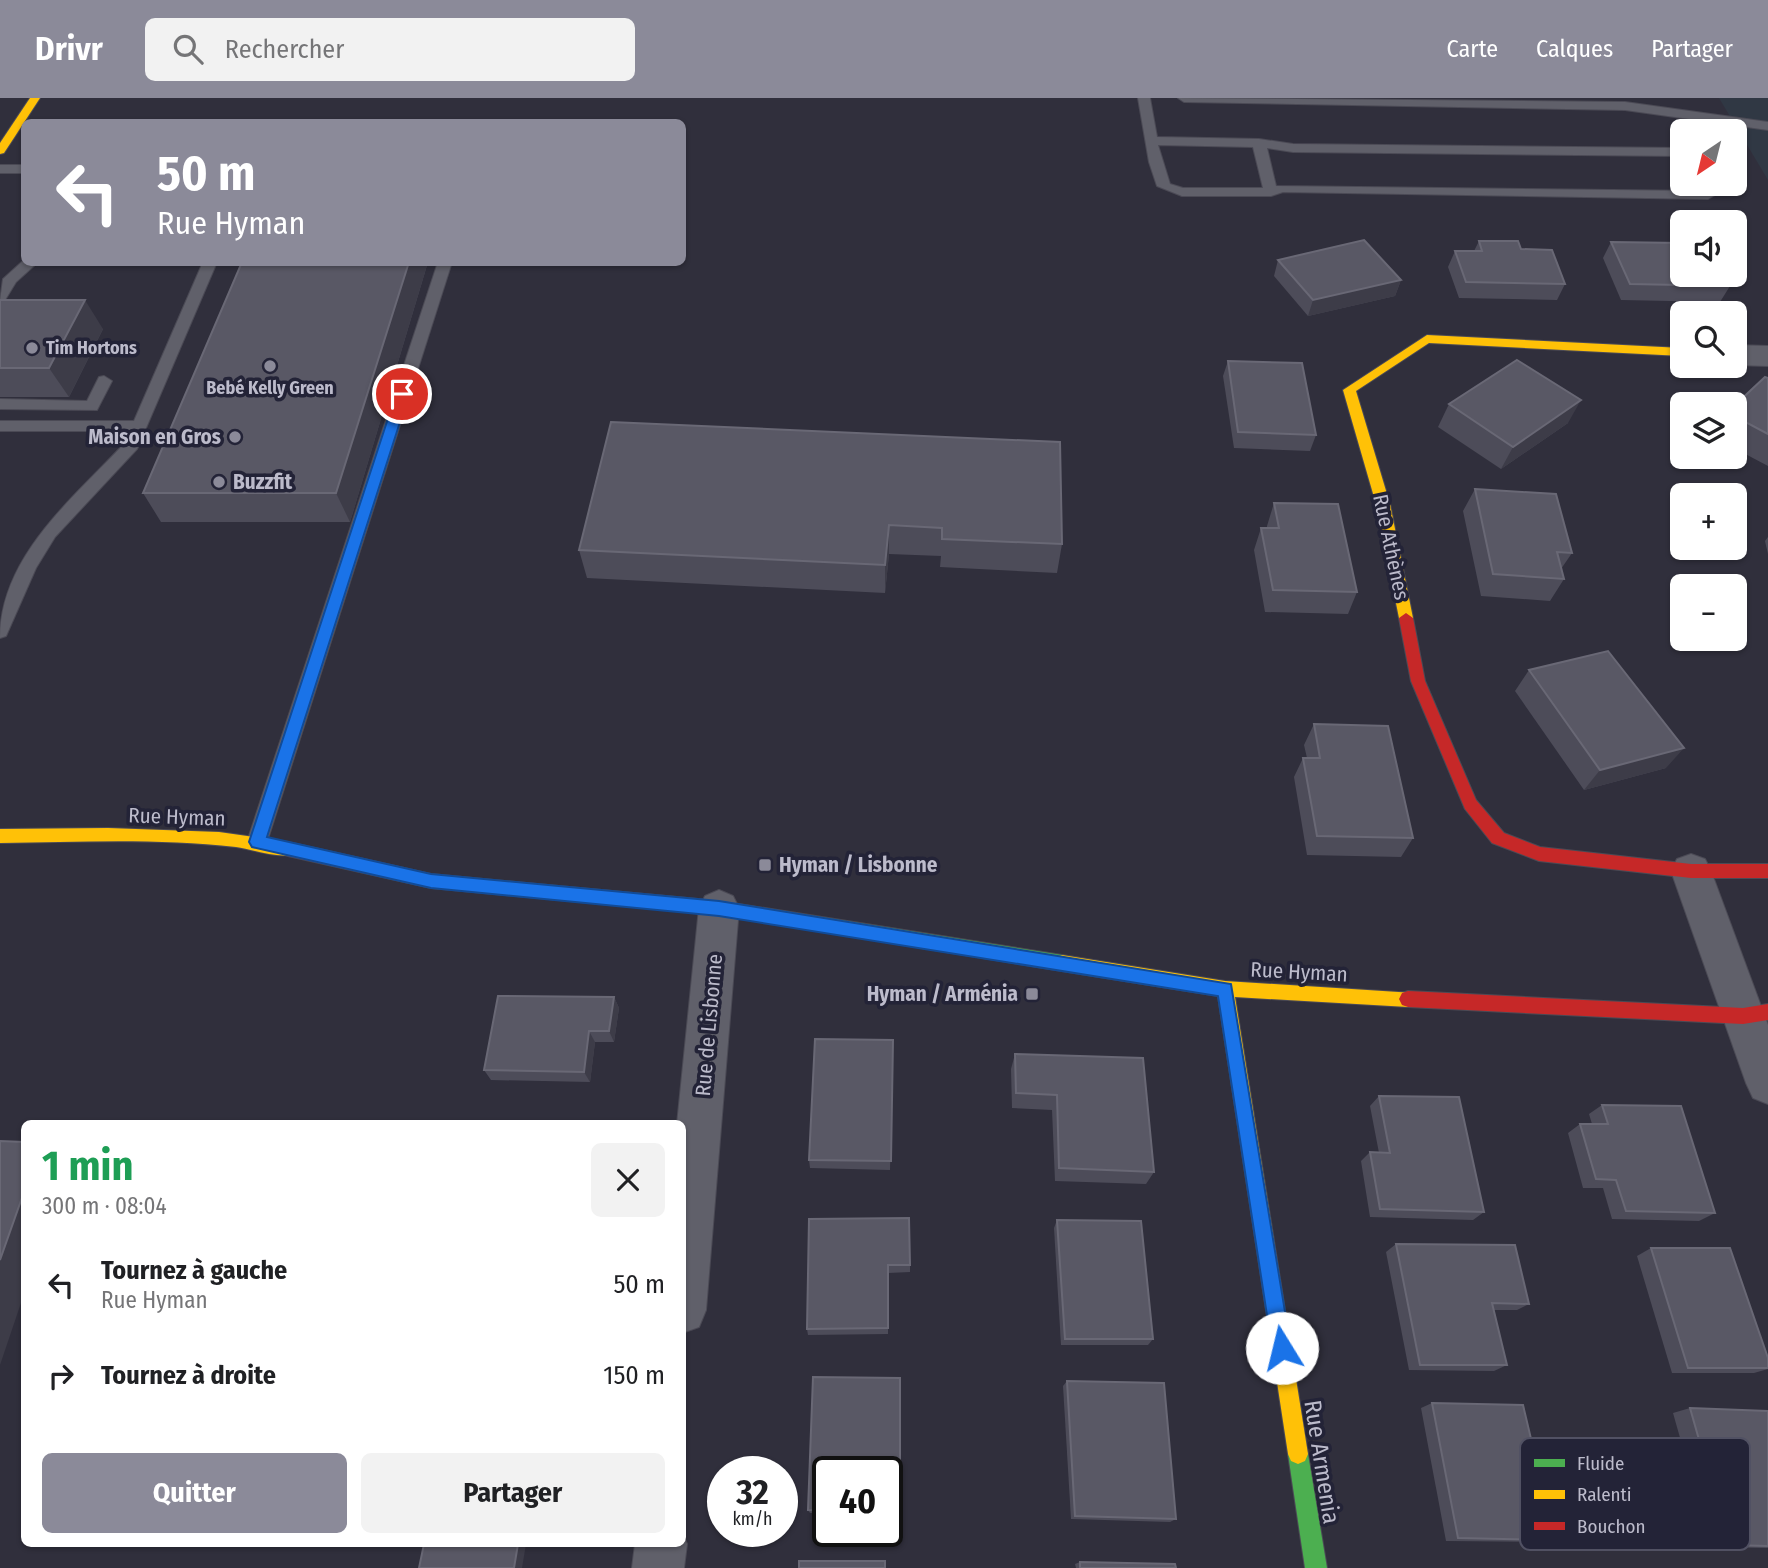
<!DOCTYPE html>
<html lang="fr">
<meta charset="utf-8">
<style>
body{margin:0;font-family:"Fira Sans Condensed",sans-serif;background:#f2f2f2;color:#202124;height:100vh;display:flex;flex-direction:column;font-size:26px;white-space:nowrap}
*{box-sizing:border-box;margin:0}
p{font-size:23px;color:#757577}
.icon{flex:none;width:38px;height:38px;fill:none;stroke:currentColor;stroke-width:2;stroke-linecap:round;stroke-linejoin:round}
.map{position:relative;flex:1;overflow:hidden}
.panel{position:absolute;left:21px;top:1022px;width:665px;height:427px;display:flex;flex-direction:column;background:#fff;border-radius:10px;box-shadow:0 2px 5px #0004}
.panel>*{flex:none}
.top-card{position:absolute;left:21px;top:21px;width:665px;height:147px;border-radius:10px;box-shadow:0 2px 5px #0004;background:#8b8a99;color:#fff;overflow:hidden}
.needle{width:46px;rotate:215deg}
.controls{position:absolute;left:1670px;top:21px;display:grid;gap:14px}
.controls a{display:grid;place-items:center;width:77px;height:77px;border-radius:10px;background:#fff;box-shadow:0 2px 5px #0004;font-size:35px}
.speed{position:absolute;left:707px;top:1358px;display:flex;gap:14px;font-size:35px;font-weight:700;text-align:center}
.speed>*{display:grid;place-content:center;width:91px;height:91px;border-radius:50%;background:#fff;box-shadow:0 2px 5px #0004;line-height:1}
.speed small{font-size:18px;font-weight:400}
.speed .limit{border:4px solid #111;border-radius:10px;background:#fff;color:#111}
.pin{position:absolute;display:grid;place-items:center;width:60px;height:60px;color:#fff;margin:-30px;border:4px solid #fff;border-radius:50%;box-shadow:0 2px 7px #0007}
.me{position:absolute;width:77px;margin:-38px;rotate:351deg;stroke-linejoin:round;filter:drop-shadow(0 0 5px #0008)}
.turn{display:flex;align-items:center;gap:24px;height:147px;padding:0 21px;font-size:32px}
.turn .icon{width:91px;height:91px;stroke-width:2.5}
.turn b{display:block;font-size:49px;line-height:60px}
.round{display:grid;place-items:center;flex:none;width:74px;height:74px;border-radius:10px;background:#f2f2f2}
.summary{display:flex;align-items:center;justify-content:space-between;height:119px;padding:0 21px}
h1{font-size:42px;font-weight:700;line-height:52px;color:#1e9e55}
.action{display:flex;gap:14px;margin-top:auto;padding:14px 21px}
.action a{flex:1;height:80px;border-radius:10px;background:#8b8a99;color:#fff;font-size:28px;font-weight:700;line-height:80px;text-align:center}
.action a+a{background:#f2f2f2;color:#202124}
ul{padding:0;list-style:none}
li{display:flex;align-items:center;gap:21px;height:91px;padding:0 21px}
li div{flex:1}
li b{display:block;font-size:26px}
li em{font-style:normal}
header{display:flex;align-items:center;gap:42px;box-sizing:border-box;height:98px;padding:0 35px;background:#8b8a99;color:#fff}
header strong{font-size:33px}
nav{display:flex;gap:38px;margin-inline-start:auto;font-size:24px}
.search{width:490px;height:63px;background:#f2f2f2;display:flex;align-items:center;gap:18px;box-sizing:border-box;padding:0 24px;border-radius:10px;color:#757577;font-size:26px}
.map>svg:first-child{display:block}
.green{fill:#303844}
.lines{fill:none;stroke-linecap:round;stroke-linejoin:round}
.lane-casing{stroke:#4b4a55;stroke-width:2}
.street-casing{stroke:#4b4a55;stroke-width:2}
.fast-casing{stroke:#4b4a55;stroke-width:2}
.slow-casing{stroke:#4b4a55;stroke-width:2}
.jam-casing{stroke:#4b4a55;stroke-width:2}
.lane{fill:#60606a;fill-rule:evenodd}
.street{fill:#60606a;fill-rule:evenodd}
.fast{fill:#4caf50;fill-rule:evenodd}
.slow{fill:#ffc107;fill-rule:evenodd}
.jam{fill:#c62828;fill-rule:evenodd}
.wall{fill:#4d4c59}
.shaded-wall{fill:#3d3c48}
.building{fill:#595865;stroke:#696875;stroke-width:2}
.route{fill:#1a73e8;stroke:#114b97;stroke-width:2}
.poi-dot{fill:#8b8a99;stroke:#232337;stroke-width:2.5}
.labels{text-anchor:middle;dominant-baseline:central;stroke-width:7;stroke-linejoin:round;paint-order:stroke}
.far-poi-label{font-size:18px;font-weight:bold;fill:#bcbbcb;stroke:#232337;text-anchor:start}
.poi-label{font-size:21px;font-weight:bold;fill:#bcbbcb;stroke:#232337;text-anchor:end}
.street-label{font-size:21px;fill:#bcbbcb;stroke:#232337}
.near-street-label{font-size:24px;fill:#bcbbcb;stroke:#232337}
.key{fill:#232337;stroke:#515163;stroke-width:2}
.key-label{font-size:19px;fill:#bcbbcb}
</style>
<header>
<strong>Drivr</strong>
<div class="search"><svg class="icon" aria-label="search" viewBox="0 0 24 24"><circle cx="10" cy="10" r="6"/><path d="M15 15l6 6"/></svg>Rechercher</div>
<nav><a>Carte</a><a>Calques</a><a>Partager</a></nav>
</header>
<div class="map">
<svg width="1768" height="1470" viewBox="0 0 1768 1470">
<rect width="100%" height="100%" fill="#302f3c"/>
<!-- green -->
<polygon class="green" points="1719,0 1768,0 1768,82"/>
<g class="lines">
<!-- lane casing -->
<g class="lane-casing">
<g id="lane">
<path d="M1138,0H1150L1157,39L1259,41L1293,46L1682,50V58L1293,54L1267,50L1276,88L1699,93L1696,86H1708L1715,97L1708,101L1283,94L1271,98H1182L1157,88L1149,64ZM1158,47L1253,49L1263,90H1183L1170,86Z"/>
<polygon points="1178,0 1625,4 1768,24 1768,32 1625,12 1184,4"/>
<rect x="0" y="67" width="24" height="8"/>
<polygon points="24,162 37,165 16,184 5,202 0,203 3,181"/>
<path d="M203,164H217L137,351L55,439L36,470L6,538L0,540C0,460 71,402 122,348L129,333H0V323H134Z"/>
<polygon points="438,164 452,164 267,744 264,750 257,752 250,750 247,744"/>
<polygon points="104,278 112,283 97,312 0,311 0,301 87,303 99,279"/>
</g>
</g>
<!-- street casing -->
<g class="street-casing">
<g id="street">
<polygon points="1734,247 1768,248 1768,268 1734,267"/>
<polygon points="1691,756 1705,761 1711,773 1768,927 1768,1006 1753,1000 1746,985 1671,773 1677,761"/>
<polygon points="719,792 733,798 739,810 706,1212 699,1229 682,1235 682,1026 677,1026 699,810 705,798"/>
<polygon points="682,1435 687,1446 684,1470 632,1470 635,1446 682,1446"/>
</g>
</g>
<!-- fast casing -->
<g class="fast-casing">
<g id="fast">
<polygon points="720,803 1062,857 1068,860 1070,865 1068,870 1062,873 720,817 714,815 712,810 714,805"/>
<polygon points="1298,1346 1305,1349 1308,1356 1327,1470 1305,1470 1288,1356 1291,1349"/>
</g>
</g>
<!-- slow casing -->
<g class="slow-casing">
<g id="slow">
<polygon points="30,0 40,0 4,55 0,56 0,45"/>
<polygon points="1427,237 1682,250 1682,258 1429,245 1356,293 1390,406 1413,520 1406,525 1399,520 1376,406 1343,292"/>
<path d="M108,730L219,734L288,744L294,746L296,751L294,756C278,761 252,751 236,749C158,740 78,744 0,745V731Z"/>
<polygon points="1062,857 1225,883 1414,895 1417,901 1414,907 1408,909 1235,899 1308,1356 1305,1363 1298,1366 1291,1363 1288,1356 1218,898 1062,873 1056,870 1054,865 1056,860"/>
</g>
</g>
<!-- jam casing -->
<g class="jam-casing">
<g id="jam">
<polygon points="1406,515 1413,520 1425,583 1476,702 1504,735 1540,749 1691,766 1768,766 1768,780 1691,780 1539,763 1492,745 1465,711 1411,583 1399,520"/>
<polygon points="288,744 431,776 720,803 726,805 728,810 726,815 720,817 431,790 288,758 282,756 280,751 282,746"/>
<polygon points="1408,893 1743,910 1768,906 1768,922 1743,926 1408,909 1402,907 1399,901 1402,895"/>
</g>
</g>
<!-- lane -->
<use href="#lane" class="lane"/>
<!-- street -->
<use href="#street" class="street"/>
<!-- fast -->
<use href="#fast" class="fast"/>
<!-- slow -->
<use href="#slow" class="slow"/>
<!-- jam -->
<use href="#jam" class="jam"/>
</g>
<!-- wall -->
<g class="wall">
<polygon points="1479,143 1521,151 1565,186 1557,202 1459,200 1448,169 1455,153 1474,153"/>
<polygon points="1611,144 1730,188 1720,204 1621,202 1603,160"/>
<polygon points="1278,162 1401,182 1395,198 1308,218 1274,178"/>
<polygon points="242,164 428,164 350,424 161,424 143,395"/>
<polygon points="0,202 103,231 69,299 0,299"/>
<polygon points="1228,263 1316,337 1310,353 1234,350 1223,278"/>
<polygon points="1768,280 1768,368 1734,350 1734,308"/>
<polygon points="1449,306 1568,325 1501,371 1438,329"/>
<polygon points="611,324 1062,446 1057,475 940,469 941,458 889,456 885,495 587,480 579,452"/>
<polygon points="1475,391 1572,455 1561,471 1564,481 1550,503 1481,498 1463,413"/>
<polygon points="1274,405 1357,494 1348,516 1265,514 1254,452 1261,430 1267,430 1267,428"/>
<polygon points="1768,439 1768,456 1765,443"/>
<polygon points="1529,572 1666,670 1584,692 1515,593"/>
<polygon points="1314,626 1413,740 1401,759 1307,757 1294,679 1303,660 1307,660 1304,647"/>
<polygon points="614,899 619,910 614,944 595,944 590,984 491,982 484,972"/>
<polygon points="893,942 890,1072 810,1070 809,1062"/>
<polygon points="1015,956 1154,1074 1146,1086 1055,1083 1052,1012 1012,1010 1011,971"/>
<polygon points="1379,998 1484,1114 1473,1122 1370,1119 1361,1063 1370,1054 1379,1055 1370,1008"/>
<polygon points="1602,1007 1715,1115 1699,1123 1612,1121 1603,1090 1583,1090 1568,1035 1580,1026 1592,1026 1589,1016"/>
<polygon points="809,1121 910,1167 910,1174 888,1175 888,1236 808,1237 807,1231"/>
<polygon points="1057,1122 1153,1241 1148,1247 1061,1247 1054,1130"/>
<polygon points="1396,1146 1529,1206 1517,1212 1494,1212 1507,1267 1494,1273 1409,1272 1386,1154"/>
<polygon points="1651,1150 1768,1260 1768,1271 1754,1275 1672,1275 1637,1158"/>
<polygon points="813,1279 900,1280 900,1374 828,1374 828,1415 810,1415 808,1412"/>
<polygon points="1067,1283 1176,1421 1170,1424 1071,1421 1063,1288"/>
<polygon points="1432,1305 1555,1442 1540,1444 1446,1443 1421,1310"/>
<polygon points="1690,1310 1768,1313 1768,1450 1711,1449 1673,1315"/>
<polygon points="1080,1464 1176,1470 1076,1470 1075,1466"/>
</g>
<!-- shaded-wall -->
<g class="shaded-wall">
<polygon points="409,164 428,164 350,424 336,395"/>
<polygon points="1401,182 1395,198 1308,218 1313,202"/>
<polygon points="85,202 103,231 69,299 49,270"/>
<polygon points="1581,302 1568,325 1501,371 1513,349"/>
<polygon points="889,427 889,456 885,495 885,467"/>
<polygon points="1684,650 1666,670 1584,692 1600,672"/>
<polygon points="614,899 619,910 614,944 609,933"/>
<polygon points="589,933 595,944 590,984 584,974"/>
<polygon points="24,1094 24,1196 0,1267 0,1162"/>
<polygon points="518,1446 526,1446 522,1470 514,1470"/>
</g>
<!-- building -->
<g class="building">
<polygon points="1364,142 1401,182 1313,202 1278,162"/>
<polygon points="1479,143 1518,143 1521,151 1552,152 1565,186 1466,184 1455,153 1482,153"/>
<polygon points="1611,144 1682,145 1682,177 1725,177 1730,188 1630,186"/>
<polygon points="242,164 409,164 336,395 143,395"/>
<polygon points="0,202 85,202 49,270 0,270"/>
<polygon points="1517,262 1581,302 1513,349 1449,306"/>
<polygon points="1228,263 1302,265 1316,337 1238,334"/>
<polygon points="1765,279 1768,280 1768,336 1734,318 1734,308"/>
<polygon points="611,324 1060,344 1062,446 942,441 942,430 889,427 885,467 579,452"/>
<polygon points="1475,391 1556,396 1572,455 1557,454 1564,481 1493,476"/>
<polygon points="1274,405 1338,406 1357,494 1273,492 1261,430 1279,430"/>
<polygon points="1608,553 1684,650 1600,672 1529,572"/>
<polygon points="1314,626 1388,628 1413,740 1317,738 1303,660 1320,660"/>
<polygon points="498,898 614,899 609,933 589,933 584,974 484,972"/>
<polygon points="815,941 893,942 891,1063 809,1062"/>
<polygon points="1015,956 1143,960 1154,1074 1059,1070 1057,997 1016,995"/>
<polygon points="1379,998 1459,999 1484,1114 1380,1111 1370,1054 1390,1055"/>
<polygon points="1602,1007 1681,1008 1715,1115 1626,1113 1616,1082 1596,1081 1580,1026 1608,1026"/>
<polygon points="498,1023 541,1026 497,1026"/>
<polygon points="0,1043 24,1044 24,1094 0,1162"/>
<polygon points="909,1120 910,1167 888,1167 888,1230 807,1231 809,1121"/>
<polygon points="1057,1122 1141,1123 1153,1241 1065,1241"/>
<polygon points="1396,1146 1515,1147 1529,1206 1492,1205 1507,1267 1420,1267"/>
<polygon points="1651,1150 1730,1150 1768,1260 1768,1270 1688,1270"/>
<polygon points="813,1279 900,1280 900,1371 861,1371 861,1374 828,1374 828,1413 808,1412"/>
<polygon points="1067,1283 1164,1285 1176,1421 1075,1418"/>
<polygon points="1432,1305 1523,1307 1555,1442 1458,1440"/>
<polygon points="1690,1310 1768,1313 1768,1448 1729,1447"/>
<polygon points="424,1446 518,1446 514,1470 419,1470"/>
<rect x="799" y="1463" width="86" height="7"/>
<polygon points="1080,1464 1175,1466 1176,1470 1080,1470"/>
</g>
<!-- route -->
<polygon class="route" points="402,292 409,296 267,739 431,776 719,803 1231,886 1291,1250 1289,1257 1282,1260 1274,1257 1272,1250 1218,898 719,818 431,790 252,749 249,744 396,296"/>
<!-- markers -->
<g class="poi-dot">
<circle cx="32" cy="250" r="7"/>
<circle cx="270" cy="268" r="7"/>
<circle cx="235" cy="339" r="7"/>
<circle cx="219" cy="384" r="7"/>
<rect x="758" y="760" width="14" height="14" rx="3.5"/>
<rect x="1025" y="889" width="14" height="14" rx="3.5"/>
</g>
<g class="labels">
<!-- far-poi labels -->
<g class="far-poi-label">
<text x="46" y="250">Tim Hortons</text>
<text x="270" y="290" text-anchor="middle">Bebé Kelly Green</text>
</g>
<!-- poi labels -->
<g class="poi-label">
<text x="221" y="339">Maison en Gros</text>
<text x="233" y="384" text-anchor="start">Buzzfit</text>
<text x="779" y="767" text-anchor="start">Hyman / Lisbonne</text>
<text x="1018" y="896">Hyman / Arménia</text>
</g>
<!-- street labels -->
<g class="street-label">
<text transform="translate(1391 449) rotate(78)">Rue Athènes</text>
<text transform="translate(177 719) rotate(2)">Rue Hyman</text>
<text transform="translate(1299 874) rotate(3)">Rue Hyman</text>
<text transform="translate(709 927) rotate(-85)">Rue de Lisbonne</text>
</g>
<!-- near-street labels -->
<g class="near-street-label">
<text transform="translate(1322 1364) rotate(81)">Rue Armenia</text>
</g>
</g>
<!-- legend -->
<rect x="1520" y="1340" width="230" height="112" rx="10" class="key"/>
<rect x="1534" y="1361" width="31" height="8" fill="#4caf50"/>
<rect x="1534" y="1392" width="31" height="9" fill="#ffc107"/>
<rect x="1534" y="1424" width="31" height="8" fill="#c62828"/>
<g class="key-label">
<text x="1577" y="1372">Fluide</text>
<text x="1577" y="1403">Ralenti</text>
<text x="1577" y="1435">Bouchon</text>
</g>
</svg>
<div class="controls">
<a><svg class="needle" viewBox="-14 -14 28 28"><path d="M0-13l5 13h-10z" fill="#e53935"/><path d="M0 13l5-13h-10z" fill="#757577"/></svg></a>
<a><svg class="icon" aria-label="sound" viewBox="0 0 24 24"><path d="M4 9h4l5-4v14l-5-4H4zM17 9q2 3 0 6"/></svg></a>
<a><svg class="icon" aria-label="search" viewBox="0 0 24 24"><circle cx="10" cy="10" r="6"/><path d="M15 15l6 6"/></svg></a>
<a><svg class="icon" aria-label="layers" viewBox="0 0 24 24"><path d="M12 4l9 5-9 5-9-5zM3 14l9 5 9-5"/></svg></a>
<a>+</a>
<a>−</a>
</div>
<div class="speed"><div>32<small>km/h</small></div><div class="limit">40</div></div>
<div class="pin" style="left:402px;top:296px;background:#d93025"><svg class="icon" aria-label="arrive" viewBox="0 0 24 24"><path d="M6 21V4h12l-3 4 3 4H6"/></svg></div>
<svg class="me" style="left:1282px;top:1250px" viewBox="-20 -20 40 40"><circle r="19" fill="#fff"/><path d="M0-13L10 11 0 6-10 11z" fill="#1a73e8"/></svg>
<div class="top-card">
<div class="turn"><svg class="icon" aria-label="left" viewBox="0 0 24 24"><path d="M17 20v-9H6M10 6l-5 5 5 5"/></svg><div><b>50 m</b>Rue Hyman</div></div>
</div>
<section class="panel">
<div class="summary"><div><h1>1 min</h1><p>300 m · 08:04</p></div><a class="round"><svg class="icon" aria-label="close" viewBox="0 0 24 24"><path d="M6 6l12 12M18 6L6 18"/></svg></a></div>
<ul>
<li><svg class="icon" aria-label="left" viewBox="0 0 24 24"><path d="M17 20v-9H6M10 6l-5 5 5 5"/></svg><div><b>Tournez à gauche</b><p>Rue Hyman</p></div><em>50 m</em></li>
<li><svg class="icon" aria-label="right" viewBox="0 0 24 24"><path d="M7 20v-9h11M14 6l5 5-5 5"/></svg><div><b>Tournez à droite</b></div><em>150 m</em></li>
</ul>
<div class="action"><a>Quitter</a><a>Partager</a></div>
</section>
</div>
